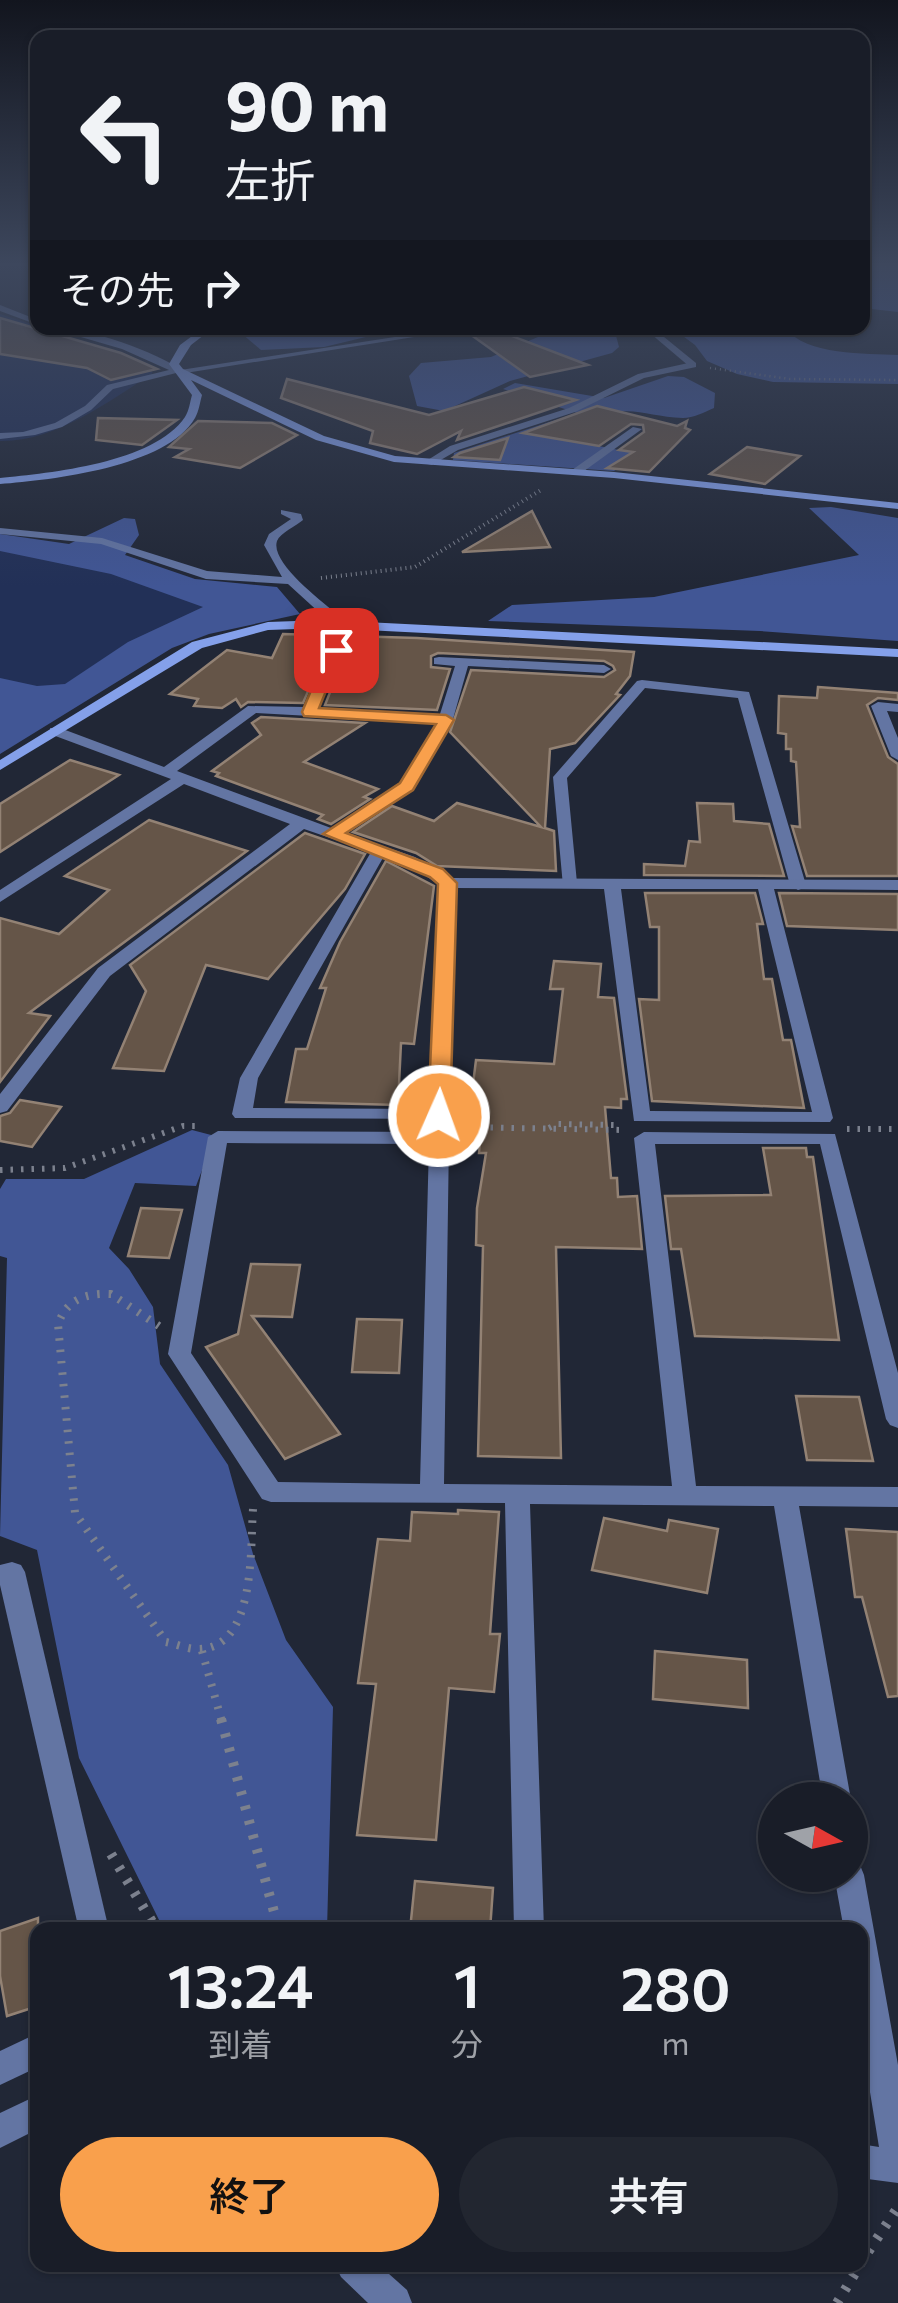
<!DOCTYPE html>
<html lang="ja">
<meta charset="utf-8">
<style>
body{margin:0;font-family:Commissioner,"Noto Sans JP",sans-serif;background:#222630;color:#f1f3f6;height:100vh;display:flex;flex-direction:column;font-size:38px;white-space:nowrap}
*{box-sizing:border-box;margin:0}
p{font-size:32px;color:#9fa2a8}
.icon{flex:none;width:55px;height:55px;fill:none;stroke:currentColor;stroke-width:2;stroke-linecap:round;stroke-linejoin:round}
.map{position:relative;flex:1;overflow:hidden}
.drawer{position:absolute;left:30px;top:1922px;width:838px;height:350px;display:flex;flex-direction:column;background:#191d28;border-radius:20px;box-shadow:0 2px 8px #0004,0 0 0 2px #373b45}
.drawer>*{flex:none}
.guide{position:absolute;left:30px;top:30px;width:840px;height:305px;border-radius:20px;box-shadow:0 2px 8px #0004,0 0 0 2px #373b45;background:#191d28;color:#f1f3f6;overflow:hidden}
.needle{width:65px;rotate:98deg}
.tools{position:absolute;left:758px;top:1782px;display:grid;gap:20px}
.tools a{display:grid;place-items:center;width:110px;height:110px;border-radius:50%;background:#191d28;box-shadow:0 2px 8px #0004,0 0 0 2px #373b45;font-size:50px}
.pin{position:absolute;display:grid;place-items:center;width:85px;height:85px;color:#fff;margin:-42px;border-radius:20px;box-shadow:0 5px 15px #0006}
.me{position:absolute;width:110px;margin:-55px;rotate:2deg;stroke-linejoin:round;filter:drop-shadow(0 0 8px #0008)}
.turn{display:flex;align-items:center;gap:35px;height:210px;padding:0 30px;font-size:45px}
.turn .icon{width:130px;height:130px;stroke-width:2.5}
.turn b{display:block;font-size:70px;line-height:85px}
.then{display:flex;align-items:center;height:95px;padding:0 30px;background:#0003;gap:20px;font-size:38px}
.eta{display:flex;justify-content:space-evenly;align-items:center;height:170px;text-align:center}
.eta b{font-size:60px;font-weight:600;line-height:70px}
.primary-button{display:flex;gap:20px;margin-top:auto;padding:20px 30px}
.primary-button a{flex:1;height:115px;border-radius:60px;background:#f9a04c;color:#111;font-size:40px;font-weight:600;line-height:115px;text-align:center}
.primary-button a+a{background:#222630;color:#f1f3f6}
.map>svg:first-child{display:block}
.green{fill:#223057}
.forest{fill:#415695}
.building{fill:#655548;stroke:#938274;stroke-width:2.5}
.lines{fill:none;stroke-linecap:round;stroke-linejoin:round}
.path-far4{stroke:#7c818e;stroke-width:2.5;stroke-dasharray:1 4;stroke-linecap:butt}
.path-far3{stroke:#7c818e;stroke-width:4;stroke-dasharray:1 4;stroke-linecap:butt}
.path-far2{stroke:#7c818e;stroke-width:6;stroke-dasharray:2.5 8;stroke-linecap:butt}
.path-far1{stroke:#7c818e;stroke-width:8;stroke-dasharray:2.5 9;stroke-linecap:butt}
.path{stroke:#7c818e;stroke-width:10;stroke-dasharray:4 11;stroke-linecap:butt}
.lane{fill:#6375a3;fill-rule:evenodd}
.street{fill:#6375a3;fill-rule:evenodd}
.secondary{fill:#84a0ea;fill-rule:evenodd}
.route{fill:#f9a04c;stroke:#a26831;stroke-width:2.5}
</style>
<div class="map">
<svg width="898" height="2303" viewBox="0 0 898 2303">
<rect width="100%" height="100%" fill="#212736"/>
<!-- green -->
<g class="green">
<path d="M0,314L141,360L153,373C108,402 55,442 0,441Z"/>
<polygon points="0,541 97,556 221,606 0,725"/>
</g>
<!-- forest -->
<g class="forest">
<polygon points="862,265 898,265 898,312 863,308"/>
<polygon points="235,328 371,328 374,330 370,336 324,347 261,350"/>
<polygon points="559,328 614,328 619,347 612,353 510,381 444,411 417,406 409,376 421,363 491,357"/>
<path d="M672,328H785C807,356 865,353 898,355V384L773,382L737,374L707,361L695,345Z"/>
<path d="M668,376L684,377L715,393L714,408C705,412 693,418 683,418C638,417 612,393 583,443L640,454L614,471L453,460L454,453L577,413L503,389L515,383L604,398Z"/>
<polygon points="831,507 898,518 898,641 760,631 488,621 512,605 654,597 859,555 809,508"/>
<polygon points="124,518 135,519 139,535 125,555 195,579 277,587 300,614 209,634 172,648 0,754 0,678 37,686 65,684 128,642 203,607 111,574 0,551 0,534 69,544"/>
<polygon points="192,1130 215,1136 196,1186 135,1183 109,1248 129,1269 153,1307 160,1364 228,1465 253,1554 286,1640 333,1707 327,1930 164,1930 79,1758 37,1550 0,1536 7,1258 0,1256 0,1189 6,1179 84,1179"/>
</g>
<!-- building -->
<g class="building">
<polygon points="0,318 121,353 157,369 111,380 87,368 0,354"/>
<polygon points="475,328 491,328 588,365 530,377 467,332"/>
<polygon points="287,379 429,415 524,387 576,400 457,440 461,431 417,454 370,443 373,431 281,398"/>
<polygon points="597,406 677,426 687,421 685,428 690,430 649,472 607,468 633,452 619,450 644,432 643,425 631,424 599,446 523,433"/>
<polygon points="98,418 177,420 142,445 96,440"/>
<polygon points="198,421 272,423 297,435 240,468 175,457 189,449 169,447"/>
<polygon points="508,438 500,460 454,457 460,453"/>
<polygon points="747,447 800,456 765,484 710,474"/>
<polygon points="532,511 550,547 462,552"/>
<polygon points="283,634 417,638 634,652 630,676 616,694 620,695 575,743 550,749 545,828 554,831 556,871 437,866 416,853 353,832 392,806 434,821 457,803 541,827 450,732 471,670 604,677 615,670 613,666 604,661 438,653 431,656 431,667 450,669 437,710 325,705 346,652 334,644 326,650 303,703 248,702 241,707 236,699 222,708 194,706 198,699 170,694 227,650 272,658"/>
<polygon points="818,687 898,693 898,700 878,698 867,705 888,757 898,764 898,876 807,876 792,826 800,827 796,762 791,761 791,749 786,749 786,734 778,733 779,696 817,698"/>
<polygon points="261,717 365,723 304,762 378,789 364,797 370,799 331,824 318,819 323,815 216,776 219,773 212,771 261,735 252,723"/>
<polygon points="70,760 119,775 0,852 0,804"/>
<polygon points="697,803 733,804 734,821 769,824 784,876 644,875 644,864 685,866 689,841 700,842"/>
<polygon points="149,820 247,851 29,1013 50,1016 0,1082 0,918 59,934 109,890 65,876"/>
<polygon points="305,833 365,854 345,889 268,979 206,965 164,1071 113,1068 146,991 130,965"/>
<polygon points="386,861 434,886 414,1044 401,1043 398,1105 286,1102 296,1049 307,1049 326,988 320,988 340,942"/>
<polygon points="645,893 755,893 763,924 757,924 764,979 772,979 783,1040 791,1040 804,1108 652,1101 639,999 659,1000 659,927 650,927"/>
<polygon points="779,893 898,894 898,930 787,926"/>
<polygon points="554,961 601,964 598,997 614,998 627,1099 621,1099 621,1108 605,1107 611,1178 617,1178 618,1197 637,1196 642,1249 556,1247 561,1458 478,1456 483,1246 476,1245 477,1208 486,1153 479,1153 483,1108 477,1107 478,1100 471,1100 476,1060 554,1064 563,989 550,989"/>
<polygon points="20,1100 61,1107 32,1147 0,1141 0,1116 10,1113"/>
<polygon points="763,1148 806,1148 807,1157 813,1157 839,1340 695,1336 681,1249 671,1249 665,1196 771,1195"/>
<polygon points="141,1208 182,1210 169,1258 128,1256"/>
<polygon points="251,1264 300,1265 292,1317 252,1316 340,1434 285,1459 206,1347 238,1334"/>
<polygon points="357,1319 402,1320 399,1373 352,1372"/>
<polygon points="796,1396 859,1397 873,1461 807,1460"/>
<polygon points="458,1510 499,1512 490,1634 500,1634 494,1692 449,1688 436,1840 357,1835 376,1684 358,1683 378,1539 410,1541 412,1512 458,1514"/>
<polygon points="604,1518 667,1531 669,1520 718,1529 707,1593 592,1570"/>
<polygon points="846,1529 898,1532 898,1696 888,1697 862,1597 855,1597"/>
<polygon points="655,1651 747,1660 748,1708 653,1699"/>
<polygon points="415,1881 493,1888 490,1930 410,1930"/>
<polygon points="38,1918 38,2006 7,2016 0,1976 0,1931"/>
</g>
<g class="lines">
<!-- path-far4 -->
<polyline class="path-far4" points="710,368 790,379 898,380"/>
<!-- path-far3 -->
<polyline class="path-far3" points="321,578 415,567 541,490"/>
<!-- path-far2 -->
<g class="path-far2">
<polyline points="459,1127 625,1130"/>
<polyline points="549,1128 557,1124 617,1125"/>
<polyline points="847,1129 898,1129"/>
<polyline points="0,1170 65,1168 183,1126 196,1126"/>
</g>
<!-- path-far1 -->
<g class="path-far1">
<path d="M159,1326L111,1294C86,1293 67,1299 58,1324L75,1513L166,1642C176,1644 187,1649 197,1649C256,1650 250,1550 253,1509"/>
<polyline points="202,1651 222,1722"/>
</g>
<!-- path -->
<g class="path">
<polyline points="221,1719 279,1930"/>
<polyline points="111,1854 157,1930"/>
<polyline points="860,2264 898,2207"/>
<polyline points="837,2303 860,2265"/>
</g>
<!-- lane -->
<g class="lane">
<polygon points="453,328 471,328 179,374 174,371"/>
<polygon points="693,362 696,367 644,378 575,412 458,450 432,465 423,463 450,446 569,408 638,374"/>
<polygon points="633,427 642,429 580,474 572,474 572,470"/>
<polygon points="642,680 749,692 806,885 804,888 798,890 790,885 738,698 645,688 567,778 577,883 569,888 563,886 553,777 637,681"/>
<polygon points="878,702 898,704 898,712 887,711 898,738 898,760 891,756 871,706"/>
</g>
<!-- street -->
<g class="street">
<polygon points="0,305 38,320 38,325 0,311"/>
<path d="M50,328C85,326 154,351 184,371L113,389L91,410L62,427L35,435L0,439V433L23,432L55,423L85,406L107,385L169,370L122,349Z"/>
<polygon points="644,328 653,328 696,363 696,367 690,367"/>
<path d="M281,510L301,514L303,520C296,526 280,533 277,541C270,562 319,599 333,611L330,627H320L322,615L288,584L206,579L101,544L0,534V528L102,538L207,571L282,577L264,545L269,534L291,519L281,514Z"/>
<path d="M336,647L343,651L319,708L440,714L455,666L434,664V658L439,657L604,665L611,669L604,673L468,666L453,719L412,789L345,833L415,857L451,878L898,880V890L774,889L833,1118L830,1122L634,1121L604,889L455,888L449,1115L446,1119L235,1118L232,1114L240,1078L371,852L304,829L110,976L7,1111L0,1113V1094L98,968L290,824L184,784L0,902V890L171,779L50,734V728H60L164,767L248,706L305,707L329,651ZM256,713L437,723L401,783L331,828L177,771ZM384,856L417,870L439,885L429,1109L253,1108L258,1078ZM621,889H758L812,1112L650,1111Z"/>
<path d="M218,1131L439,1132L449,1138L444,1484L672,1486L634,1138L644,1132L835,1134L898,1373V1428L890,1425L886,1419L820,1144H655L696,1486L898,1487V1507L799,1506L851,1800L850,1803V1800H823L774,1506L530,1504L544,1930H514L505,1503L271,1502L262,1499L168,1354L208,1137ZM227,1143L429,1144L420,1484L278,1482L191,1353Z"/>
<polygon points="12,1562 21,1565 25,1572 109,1930 79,1930 0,1585 0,1565"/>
<polygon points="850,1861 860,1865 864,1875 898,2065 898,2183 860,2178 860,2144 879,2147 860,2031 860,1930 844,1930 834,1875 850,1875"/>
<polygon points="38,2033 38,2067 0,2085 0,2051"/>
<polygon points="38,2095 38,2129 0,2148 0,2113"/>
<polygon points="335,2265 379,2265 407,2290 412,2303 368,2303 341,2277"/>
</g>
<!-- secondary -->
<g class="secondary">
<path d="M203,328H213L191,345L179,364L183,369L324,436L395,456L614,472L898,503V509L614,478L394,462L316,440L191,380L202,395C200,402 199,411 195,418C167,467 52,480 0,484V478C50,473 154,463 185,417C189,411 190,402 192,395L169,364L180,345Z"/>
<polygon points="325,620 898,649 898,657 325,628 268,630 202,648 0,770 0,760 192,642 268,622"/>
</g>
</g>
<!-- sky -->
<linearGradient id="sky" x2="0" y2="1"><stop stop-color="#12151e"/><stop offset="0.45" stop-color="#3d475d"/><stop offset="1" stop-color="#3d475d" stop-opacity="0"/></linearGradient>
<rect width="898" height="587" fill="url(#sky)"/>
<!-- route -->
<polygon class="route" points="336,646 343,650 319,708 446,715 454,720 413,790 346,833 443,869 457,883 450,1116 439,1122 428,1116 438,884 430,877 323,834 400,783 436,724 304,716 302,712 328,650"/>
</svg>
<div class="tools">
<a><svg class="needle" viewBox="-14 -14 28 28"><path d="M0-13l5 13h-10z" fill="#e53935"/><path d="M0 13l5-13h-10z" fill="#9fa2a8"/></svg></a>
</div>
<div class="pin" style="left:336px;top:650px;background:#d93025"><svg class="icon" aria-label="arrive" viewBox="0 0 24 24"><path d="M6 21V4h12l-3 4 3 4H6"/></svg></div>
<svg class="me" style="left:439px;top:1116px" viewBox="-20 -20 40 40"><circle r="17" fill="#f9a04c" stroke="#fff" stroke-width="3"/><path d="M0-11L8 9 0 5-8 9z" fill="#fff"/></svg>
<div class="guide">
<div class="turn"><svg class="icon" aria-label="left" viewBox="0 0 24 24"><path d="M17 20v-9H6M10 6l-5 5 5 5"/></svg><div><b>90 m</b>左折</div></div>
<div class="then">その先<svg class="icon" aria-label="right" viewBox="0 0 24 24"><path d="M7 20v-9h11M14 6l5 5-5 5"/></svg></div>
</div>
<section class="drawer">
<div class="eta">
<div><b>13:24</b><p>到着</p></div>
<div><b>1</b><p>分</p></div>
<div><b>280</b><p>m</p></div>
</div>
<div class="primary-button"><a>終了</a><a>共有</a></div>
</section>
</div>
